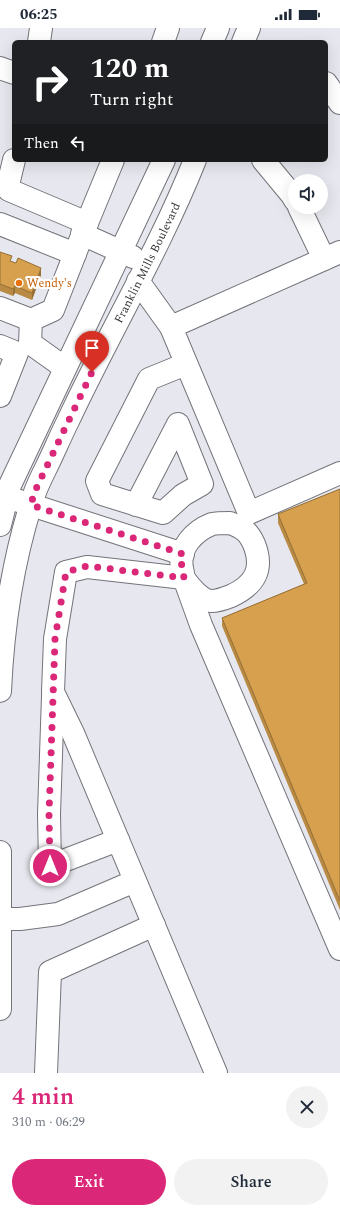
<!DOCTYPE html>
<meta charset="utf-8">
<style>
body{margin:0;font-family:Spectral,serif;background:#f2f2f3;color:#1f2937;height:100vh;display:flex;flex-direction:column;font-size:15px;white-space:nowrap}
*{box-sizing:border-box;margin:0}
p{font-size:13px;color:#747a83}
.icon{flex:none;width:22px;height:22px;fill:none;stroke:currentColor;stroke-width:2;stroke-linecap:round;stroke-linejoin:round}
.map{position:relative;height:1045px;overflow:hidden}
.panel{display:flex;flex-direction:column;background:#fff;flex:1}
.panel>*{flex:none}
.banner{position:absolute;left:12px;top:12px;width:316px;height:122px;border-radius:6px;box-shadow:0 4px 16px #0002;background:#202124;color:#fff;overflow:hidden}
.fabs{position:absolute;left:288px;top:146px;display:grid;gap:8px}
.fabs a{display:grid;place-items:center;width:40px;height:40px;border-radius:50%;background:#fff;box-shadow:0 4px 16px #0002;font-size:20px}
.pin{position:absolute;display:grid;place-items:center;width:34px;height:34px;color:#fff;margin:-41px -17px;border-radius:50% 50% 50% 0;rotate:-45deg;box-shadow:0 0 4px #0007}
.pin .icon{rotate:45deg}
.me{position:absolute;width:44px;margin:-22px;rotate:0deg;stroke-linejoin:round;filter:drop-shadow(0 0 3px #0008)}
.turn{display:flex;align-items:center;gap:14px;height:84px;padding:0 12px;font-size:18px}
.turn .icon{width:52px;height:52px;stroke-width:2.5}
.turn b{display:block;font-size:28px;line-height:34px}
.then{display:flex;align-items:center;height:38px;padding:0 12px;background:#0003;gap:8px;font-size:15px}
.round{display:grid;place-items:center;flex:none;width:42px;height:42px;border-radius:21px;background:#f2f2f3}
.headline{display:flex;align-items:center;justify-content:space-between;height:68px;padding:0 12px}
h1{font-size:24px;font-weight:600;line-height:30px;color:#db2777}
.action{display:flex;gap:8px;margin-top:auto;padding:8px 12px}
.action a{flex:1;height:46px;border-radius:24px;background:#db2777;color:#fff;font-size:16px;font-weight:600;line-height:46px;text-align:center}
.action a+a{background:#f2f2f3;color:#1f2937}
.status{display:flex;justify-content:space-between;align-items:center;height:28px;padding:0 20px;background:#fff;direction:ltr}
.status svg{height:11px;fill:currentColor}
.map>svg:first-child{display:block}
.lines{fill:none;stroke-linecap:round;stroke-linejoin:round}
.minor-casing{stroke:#73747a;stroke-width:24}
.minor{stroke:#fff;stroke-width:22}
.wall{fill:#b88a43}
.shaded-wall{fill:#967037}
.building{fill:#d6a04e;stroke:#967037}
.route{stroke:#db2777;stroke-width:7;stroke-dasharray:0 12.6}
.food-dot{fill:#e8710a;stroke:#fff;stroke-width:1.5}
.labels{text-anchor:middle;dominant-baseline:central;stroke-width:4;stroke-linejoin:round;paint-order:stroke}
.street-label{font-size:12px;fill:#37373a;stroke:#fff}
.food-label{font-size:12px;fill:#c56008;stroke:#fff;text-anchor:start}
</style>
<div class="status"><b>06:25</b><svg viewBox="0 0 49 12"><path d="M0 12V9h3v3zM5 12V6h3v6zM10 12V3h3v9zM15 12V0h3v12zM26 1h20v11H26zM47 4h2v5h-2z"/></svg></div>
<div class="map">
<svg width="340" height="1045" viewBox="0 0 340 1045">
<rect width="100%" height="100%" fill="#e7e7ef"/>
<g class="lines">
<!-- minor casing -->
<g class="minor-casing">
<g id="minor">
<polyline points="39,14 41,0"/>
<polyline points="163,14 168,0"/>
<polyline points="212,14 218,0"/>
<polyline points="243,14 249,0"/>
<polyline points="0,40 14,45"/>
<polyline points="326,55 340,75"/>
<polyline points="263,132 292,167 295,172"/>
<polyline points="299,179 324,231"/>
<polyline points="87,195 113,132"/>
<polyline points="0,196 75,226"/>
<polyline points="82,206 133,229"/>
<polyline points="340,224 171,299 249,485 340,445"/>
<polyline points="138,253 171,299"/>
<polyline points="0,280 31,292 53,282 87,195 9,162 8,157 14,132"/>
<polyline points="31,292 30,315 65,340"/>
<polyline points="0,318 17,325 0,368"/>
<polyline points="16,472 183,526"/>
<polyline points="136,477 178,396 202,456 183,467 163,485 102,466 97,453 149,351 186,336"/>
<path d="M230,495C243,500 248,503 254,516C264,541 255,557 231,568C226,570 217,573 211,573C201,572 190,559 185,552C183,549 183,544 182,540C178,520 194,503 212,496C217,495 224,495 230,495Z"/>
<polyline points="0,497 10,457 164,132"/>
<path id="s1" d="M0,663C3,597 13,530 34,467C37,458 41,450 45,442C53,426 60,409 68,393C109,305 159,222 195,132"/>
<polyline points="53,668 49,786 50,838 118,812"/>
<polyline points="0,824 0,981"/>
<polyline points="0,891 20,891 58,886 135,853"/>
<polyline points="46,1045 50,944 154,897"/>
<polyline points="216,1045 73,705 53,664 55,611 66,544 87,539 184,550 201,597 340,921"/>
</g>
</g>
<!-- minor -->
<use href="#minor" class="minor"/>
</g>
<!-- wall -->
<g class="wall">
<polygon points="0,224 12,234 41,247 32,272 15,265 13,268 0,263"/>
<polygon points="340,461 340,882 222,598 222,590 304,556 278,495 278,486"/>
</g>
<!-- shaded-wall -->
<g class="shaded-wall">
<polygon points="41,240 41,247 32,272 32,265"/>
<polygon points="15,258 15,265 13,268 13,261"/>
</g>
<!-- building -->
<g class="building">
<polygon points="0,224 12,228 10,233 16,235 18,230 41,240 32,265 15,258 13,261 0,256"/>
<polygon points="340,461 340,873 222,590 307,555 278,486"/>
</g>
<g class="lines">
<!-- route -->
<polyline class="route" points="50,838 49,786 55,611 66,544 87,538 184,550 181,533 183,526 31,477 34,465 92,344"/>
</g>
<!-- markers -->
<circle class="food-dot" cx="19" cy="255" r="4"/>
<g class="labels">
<!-- street labels -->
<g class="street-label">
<text stroke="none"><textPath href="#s1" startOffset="458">Franklin Mills Boulevard</textPath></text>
</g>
<!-- food labels -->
<g class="food-label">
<text x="27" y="255">Wendy's</text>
</g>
</g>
</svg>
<div class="fabs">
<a><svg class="icon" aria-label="sound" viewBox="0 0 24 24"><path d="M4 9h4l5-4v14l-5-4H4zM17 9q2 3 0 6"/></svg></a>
</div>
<div class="pin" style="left:92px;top:344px;background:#d93025"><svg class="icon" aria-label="arrive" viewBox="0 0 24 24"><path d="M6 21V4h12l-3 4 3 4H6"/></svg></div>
<svg class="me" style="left:50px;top:838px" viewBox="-20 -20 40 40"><circle r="17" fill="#db2777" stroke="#fff" stroke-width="3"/><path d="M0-11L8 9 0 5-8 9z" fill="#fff"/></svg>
<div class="banner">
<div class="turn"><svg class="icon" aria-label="right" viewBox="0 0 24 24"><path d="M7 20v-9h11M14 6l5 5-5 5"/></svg><div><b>120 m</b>Turn right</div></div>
<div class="then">Then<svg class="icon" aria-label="left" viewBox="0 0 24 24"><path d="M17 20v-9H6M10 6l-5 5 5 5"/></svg></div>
</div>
</div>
<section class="panel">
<div class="headline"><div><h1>4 min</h1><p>310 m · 06:29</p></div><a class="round"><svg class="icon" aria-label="close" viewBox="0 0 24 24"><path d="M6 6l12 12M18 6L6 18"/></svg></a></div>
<div class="action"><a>Exit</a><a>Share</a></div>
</section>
